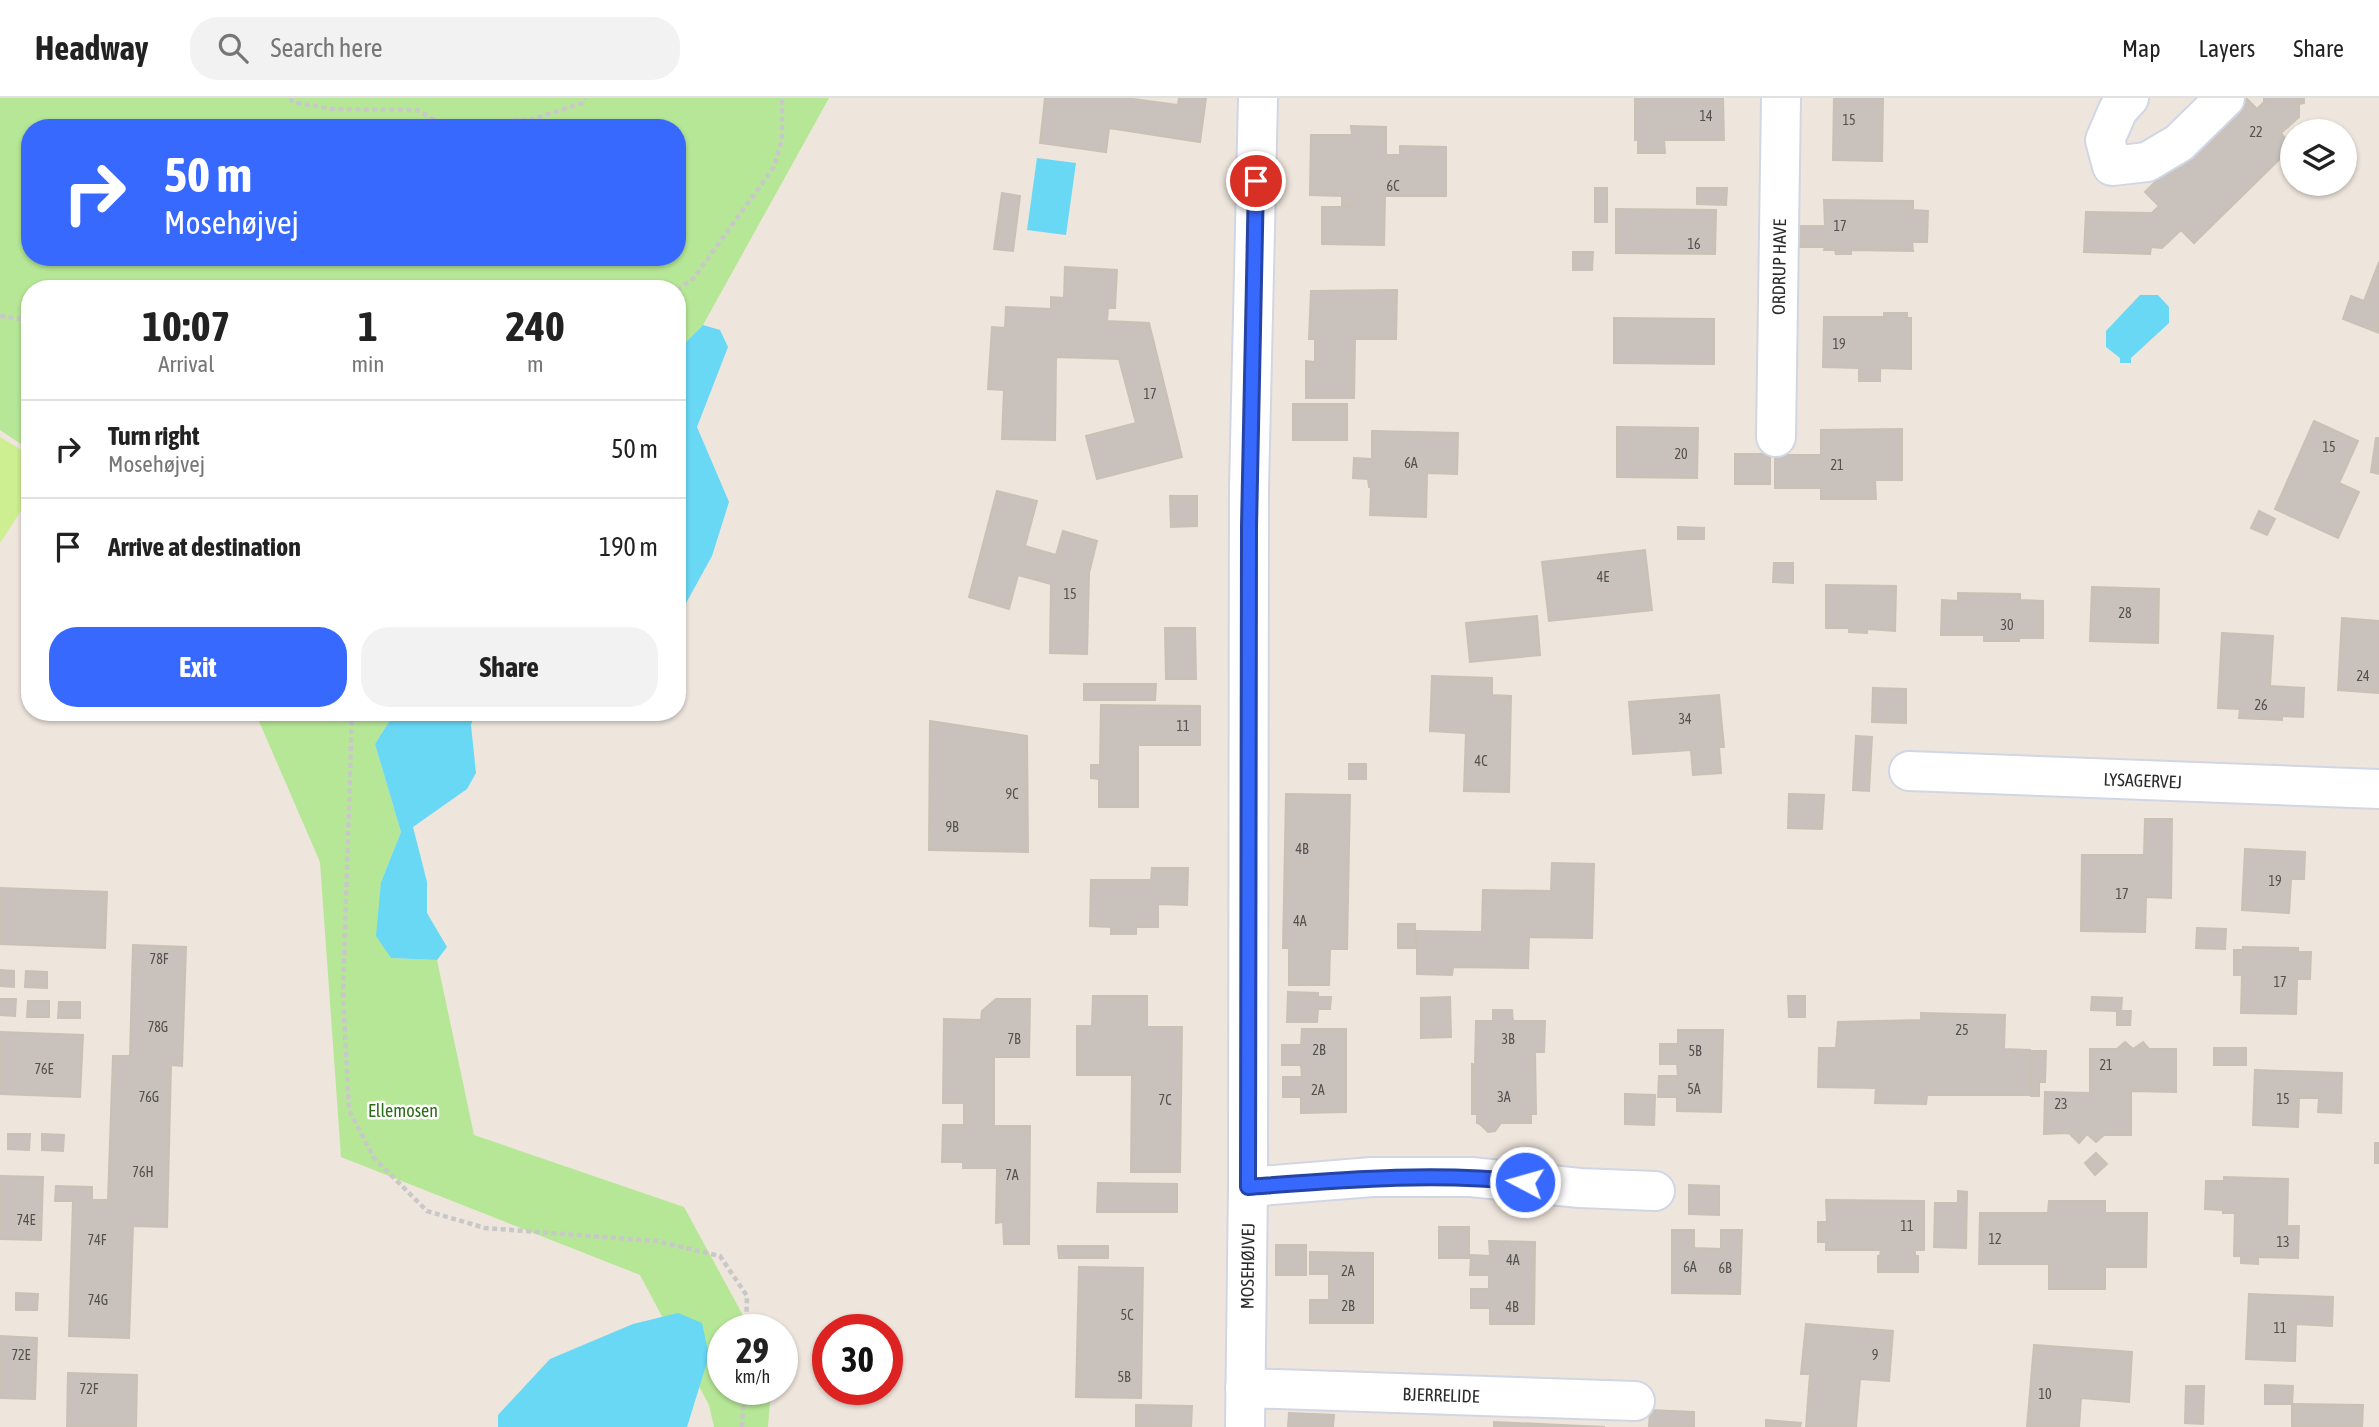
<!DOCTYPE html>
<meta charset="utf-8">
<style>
body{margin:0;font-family:"Asap Condensed",sans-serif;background:#f2f2f2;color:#222;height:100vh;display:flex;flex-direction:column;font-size:26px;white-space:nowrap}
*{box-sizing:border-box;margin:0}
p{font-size:23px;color:#767676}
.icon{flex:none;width:38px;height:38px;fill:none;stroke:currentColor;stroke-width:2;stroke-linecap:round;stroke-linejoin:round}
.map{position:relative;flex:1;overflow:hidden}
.sheet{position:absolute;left:21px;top:182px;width:665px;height:441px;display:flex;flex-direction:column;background:#fff;border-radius:28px;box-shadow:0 2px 5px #0004}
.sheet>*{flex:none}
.top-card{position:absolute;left:21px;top:21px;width:665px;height:147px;border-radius:28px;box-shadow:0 2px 5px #0004;background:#3869ff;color:#fff;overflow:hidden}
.controls{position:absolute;left:2280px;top:21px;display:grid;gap:14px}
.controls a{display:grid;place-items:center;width:77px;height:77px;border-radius:50%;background:#fff;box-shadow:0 2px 5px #0004;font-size:35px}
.speed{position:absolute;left:707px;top:1216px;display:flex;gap:14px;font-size:35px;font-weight:700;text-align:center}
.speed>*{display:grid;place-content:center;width:91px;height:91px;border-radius:50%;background:#fff;box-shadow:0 2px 5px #0004;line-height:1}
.speed small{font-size:18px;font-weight:400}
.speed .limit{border:10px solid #d22;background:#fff;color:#111}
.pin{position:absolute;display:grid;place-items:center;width:60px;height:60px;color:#fff;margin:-30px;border:4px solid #fff;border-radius:50%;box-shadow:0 2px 7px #0007}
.me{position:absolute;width:77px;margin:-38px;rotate:276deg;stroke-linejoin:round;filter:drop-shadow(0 0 5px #0008)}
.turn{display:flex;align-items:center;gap:24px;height:147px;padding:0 28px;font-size:32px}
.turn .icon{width:91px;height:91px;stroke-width:2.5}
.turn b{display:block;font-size:49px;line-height:60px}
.eta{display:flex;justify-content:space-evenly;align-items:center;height:119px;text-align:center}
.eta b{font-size:42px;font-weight:700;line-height:49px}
.primary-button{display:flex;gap:14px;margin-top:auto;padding:14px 28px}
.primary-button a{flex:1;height:80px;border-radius:28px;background:#3869ff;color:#fff;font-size:28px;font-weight:700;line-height:80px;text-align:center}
.primary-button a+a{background:#f2f2f2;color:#222}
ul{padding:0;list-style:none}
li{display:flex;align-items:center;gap:21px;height:98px;padding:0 28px;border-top:2px solid #e0e0e0}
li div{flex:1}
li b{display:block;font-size:26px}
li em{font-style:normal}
header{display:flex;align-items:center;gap:42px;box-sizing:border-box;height:98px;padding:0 35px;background:#fff;border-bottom:2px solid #e0e0e0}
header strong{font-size:33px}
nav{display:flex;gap:38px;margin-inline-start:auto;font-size:24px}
.search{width:490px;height:63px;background:#f2f2f2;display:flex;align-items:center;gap:18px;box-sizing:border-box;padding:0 24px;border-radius:28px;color:#767676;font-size:26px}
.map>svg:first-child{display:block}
.green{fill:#b6e796;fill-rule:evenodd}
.pitch{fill:#cdef91}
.water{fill:#69d8f5}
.building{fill:#c9c2bc;stroke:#c9c1b6;stroke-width:2}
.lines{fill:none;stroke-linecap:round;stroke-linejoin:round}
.minor-casing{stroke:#d1d6e4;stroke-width:42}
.path{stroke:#c8c8c8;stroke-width:4.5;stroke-dasharray:5 3.5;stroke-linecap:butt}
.minor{stroke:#fff;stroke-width:38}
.route-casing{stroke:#2444a6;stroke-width:18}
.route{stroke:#3869ff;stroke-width:12}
.labels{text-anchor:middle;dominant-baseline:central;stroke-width:5;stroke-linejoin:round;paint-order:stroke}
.number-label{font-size:14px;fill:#52514f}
.street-label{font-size:18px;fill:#2b2b2b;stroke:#fff}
.park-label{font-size:18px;fill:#2d6c16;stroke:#fff}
</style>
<header>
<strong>Headway</strong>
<div class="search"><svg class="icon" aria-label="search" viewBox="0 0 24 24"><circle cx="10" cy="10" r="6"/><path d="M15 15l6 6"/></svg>Search here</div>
<nav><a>Map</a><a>Layers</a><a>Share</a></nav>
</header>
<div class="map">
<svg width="2379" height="1329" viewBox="0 0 2379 1329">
<rect width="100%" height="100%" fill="#eee5dc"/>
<!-- green -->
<g class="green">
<path d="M0,0H829L703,227L677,253V191H30V352L0,332ZM30,30H677V159H30Z"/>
<polygon points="255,614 395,614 375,646 401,734 381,784 391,860 437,862 474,1037 684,1109 751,1232 723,1232 723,1292 771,1292 768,1329 714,1329 709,1307 640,1177 341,1059 320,764"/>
</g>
<!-- pitch -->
<polygon class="pitch" points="0,339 30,357 30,399 0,445"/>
<!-- water -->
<g class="water">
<polygon points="1037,60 1076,65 1066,137 1027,132"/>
<polygon points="2140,197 2158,197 2169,209 2169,225 2131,260 2131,265 2120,265 2120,260 2106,249 2106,233"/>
<polygon points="703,227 720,232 728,249 697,329 729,404 712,458 685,507 677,510 677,253"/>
<polygon points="395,614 475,614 471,627 476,675 467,691 413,729 427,784 427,815 447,849 437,862 391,860 376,838 381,784 401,734 375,646"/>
<polygon points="678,1215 702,1225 709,1258 687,1329 498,1329 498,1317 550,1261 633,1226"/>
</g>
<!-- building -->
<g class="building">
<polygon points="1045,0 1126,0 1178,7 1179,0 1206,0 1200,44 1109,30 1106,54 1040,45"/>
<polygon points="1635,0 1723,0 1724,42 1664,42 1665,55 1638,55 1638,42 1635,42"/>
<polygon points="1834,0 1883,0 1882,63 1833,62"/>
<polygon points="2240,0 2246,0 2257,11 2264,4 2264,0 2304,0 2304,5 2299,6 2299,19 2281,35 2292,49 2194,145 2181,132 2162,150 2151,149 2150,156 2084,154 2086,114 2152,115 2159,108 2145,94"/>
<polygon points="1351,28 1386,29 1386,57 1400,57 1400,48 1446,49 1446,98 1385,98 1384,147 1322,146 1322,109 1351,109 1351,107 1342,107 1342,98 1310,97 1311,37 1352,37"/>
<rect x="1595" y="90" width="12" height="34"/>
<polygon points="1697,90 1727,90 1726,107 1697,106"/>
<polygon points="1002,95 1020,98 1013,153 994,151"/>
<polygon points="1824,102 1913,103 1913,112 1928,113 1927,144 1912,144 1913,153 1851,152 1851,156 1836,156 1835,152 1824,152 1825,149 1800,149 1800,128 1825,128"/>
<polygon points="1616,111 1716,112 1715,156 1616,155"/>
<polygon points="1573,154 1593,154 1592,172 1573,172"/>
<polygon points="2379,164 2379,235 2343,221 2351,198 2364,203"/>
<polygon points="1065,169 1117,172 1115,210 1108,210 1107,223 1149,225 1182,359 1097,381 1086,338 1136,325 1119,261 1056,259 1055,342 1002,341 1004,292 988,291 992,229 1005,230 1006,209 1051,211 1051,199 1064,200"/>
<polygon points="1397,192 1396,241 1355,241 1354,300 1306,300 1306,263 1315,264 1315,241 1309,241 1311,193"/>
<polygon points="1884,215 1907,215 1907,220 1911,220 1911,271 1880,270 1880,283 1859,283 1859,270 1823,269 1824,219 1884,219"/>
<polygon points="1614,220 1714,221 1714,266 1614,265"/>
<rect x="1293" y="306" width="54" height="36"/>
<polygon points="2314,323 2358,343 2339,385 2359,394 2338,440 2275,411"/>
<polygon points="1617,329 1698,330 1697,380 1617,379"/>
<polygon points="1902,331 1902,382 1875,382 1876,401 1821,401 1821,390 1775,390 1775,357 1821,357 1821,332"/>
<polygon points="1372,333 1458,335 1457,376 1427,375 1426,419 1370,417 1371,389 1369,389 1368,381 1353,380 1354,360 1372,361"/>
<polygon points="2376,340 2379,340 2379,376 2371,374"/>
<rect x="1735" y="356" width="35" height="30"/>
<polygon points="997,393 1037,403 1025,448 1056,457 1063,433 1097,443 1089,475 1087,556 1050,555 1051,486 1018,477 1009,511 969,499"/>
<polygon points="1170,398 1197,398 1197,428 1171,429"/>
<polygon points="2259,413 2275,421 2267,437 2251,430"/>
<polygon points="1678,429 1704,430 1704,441 1678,441"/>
<polygon points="1645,452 1652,512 1549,523 1542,464"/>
<polygon points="1774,465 1793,465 1793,485 1773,484"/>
<polygon points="1826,487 1896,488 1895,533 1867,531 1867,535 1849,534 1849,530 1826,530"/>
<polygon points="2092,489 2159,491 2158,545 2090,543"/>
<polygon points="1958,495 2020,496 2020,502 2043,503 2043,540 2019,540 2019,543 1984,543 1984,537 1941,537 1942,502 1958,503"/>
<polygon points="1537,518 1540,557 1470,564 1466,525"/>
<polygon points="2342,520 2379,523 2379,595 2338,592"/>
<polygon points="1165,530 1195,530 1196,581 1166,581"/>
<polygon points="2222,535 2273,538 2270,588 2304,590 2303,619 2282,618 2282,622 2239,620 2240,611 2218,610"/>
<polygon points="1432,578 1492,580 1492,597 1511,598 1509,694 1464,693 1466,635 1430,633"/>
<polygon points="1084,586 1156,586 1155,602 1084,602"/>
<polygon points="1873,590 1906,591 1906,625 1872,624"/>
<polygon points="1719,597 1724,649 1719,649 1721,675 1693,677 1691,652 1633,656 1629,604"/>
<polygon points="1101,607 1200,608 1200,647 1138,647 1138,709 1099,709 1099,681 1091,680 1091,667 1100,667"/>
<polygon points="930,623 1027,638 1028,754 929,752"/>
<polygon points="1856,638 1872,639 1869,693 1853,692"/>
<rect x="1349" y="666" width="17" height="15"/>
<polygon points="1286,696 1350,697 1347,851 1330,851 1329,887 1289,887 1289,850 1283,850"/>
<polygon points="1789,696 1824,697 1822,731 1788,730"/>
<polygon points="2145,721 2172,721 2171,800 2146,799 2145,834 2081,833 2082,757 2144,757"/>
<polygon points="2245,751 2305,754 2304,781 2291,781 2289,815 2242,812"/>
<polygon points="1552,765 1594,766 1592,840 1529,839 1528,870 1453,869 1452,877 1417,876 1417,833 1482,834 1483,792 1551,793"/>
<polygon points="1152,770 1188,770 1187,807 1158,806 1158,829 1136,829 1136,836 1111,836 1111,829 1090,828 1091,782 1151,782"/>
<polygon points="0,790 107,794 105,850 0,846"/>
<rect x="1398" y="826" width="17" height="24"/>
<polygon points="2197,830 2226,831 2225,851 2196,850"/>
<polygon points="133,847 186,849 182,968 171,967 167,1129 133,1128 129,1240 69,1238 73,1103 55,1103 56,1088 92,1089 92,1102 108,1102 113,958 130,958"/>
<polygon points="2243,849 2298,850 2298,854 2311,854 2310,881 2297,881 2296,916 2241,915 2242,877 2234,877 2234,852 2243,852"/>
<polygon points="0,872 14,873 14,889 0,888"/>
<polygon points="26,873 47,874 47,890 25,889"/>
<polygon points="1288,894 1318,895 1318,899 1331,899 1330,911 1318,911 1317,924 1287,924"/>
<polygon points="1093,898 1147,898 1147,929 1182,929 1180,1074 1131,1074 1132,977 1077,977 1077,928 1092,928"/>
<polygon points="1788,898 1805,898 1805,919 1789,919"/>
<polygon points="1450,899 1451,939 1421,940 1421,900"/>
<polygon points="2092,899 2122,900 2121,913 2131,913 2130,927 2117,927 2117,913 2091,912"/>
<polygon points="0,901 16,901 15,918 0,917"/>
<polygon points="996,901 1030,901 1029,959 994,959 994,1028 1030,1028 1029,1146 1004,1146 1003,1124 996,1125 997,1070 963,1070 963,1064 942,1064 943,1027 964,1027 964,1005 943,1005 944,921 981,922 982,913"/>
<polygon points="28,903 49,903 49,919 27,919"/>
<polygon points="59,904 80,904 80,920 58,920"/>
<polygon points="1493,912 1512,912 1513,923 1545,923 1544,954 1535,954 1536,1016 1531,1016 1531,1025 1501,1025 1495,1033 1488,1034 1480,1026 1477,1025 1477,1016 1472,1016 1472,966 1475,967 1476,923 1493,923"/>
<polygon points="1921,915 2005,917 2004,951 2030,952 2030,997 1927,997 1926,1006 1875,1005 1876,990 1818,989 1819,950 1836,950 1838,924 1921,922"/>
<polygon points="1302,931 1346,931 1346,1014 1301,1015 1301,999 1283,999 1283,979 1302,979 1301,967 1282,967 1282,947 1301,947"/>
<polygon points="1678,932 1723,932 1721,1014 1677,1013 1677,999 1658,999 1659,978 1678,978 1677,966 1660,966 1660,946 1678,946"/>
<polygon points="0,934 83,937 80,999 0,996"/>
<polygon points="2125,944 2133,951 2143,944 2149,951 2176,951 2176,994 2131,993 2131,1037 2104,1037 2096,1044 2087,1036 2079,1045 2069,1035 2044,1036 2045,994 2090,995 2090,951 2117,951"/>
<rect x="2214" y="950" width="32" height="17"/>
<polygon points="2032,953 2046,953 2045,984 2039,984 2039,998 2031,998"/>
<polygon points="2255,972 2342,975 2341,1015 2318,1014 2319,1000 2299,1000 2298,1029 2253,1027"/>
<polygon points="1625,996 1655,997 1654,1027 1625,1026"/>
<polygon points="8,1036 30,1036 29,1052 8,1051"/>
<polygon points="42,1036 64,1037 63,1053 42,1052"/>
<rect x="2375" y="1045" width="4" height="20"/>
<polygon points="2096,1055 2107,1066 2095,1077 2085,1065"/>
<polygon points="0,1078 43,1079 41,1142 0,1141"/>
<polygon points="2224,1079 2288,1081 2287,1128 2299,1128 2298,1160 2258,1159 2258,1166 2241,1165 2241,1158 2234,1158 2235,1115 2223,1115 2223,1112 2205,1111 2206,1083 2224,1083"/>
<polygon points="1098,1085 1177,1086 1177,1114 1097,1114"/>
<polygon points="1689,1087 1719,1088 1719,1117 1689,1116"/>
<polygon points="1958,1093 1967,1094 1966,1150 1934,1149 1935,1105 1958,1105"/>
<polygon points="1826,1102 1924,1103 1924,1152 1915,1152 1915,1158 1918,1158 1918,1174 1878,1174 1878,1158 1880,1158 1881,1152 1826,1152 1826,1144 1818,1144 1818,1124 1827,1124"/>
<polygon points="2049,1103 2105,1103 2105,1115 2147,1115 2146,1169 2105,1169 2105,1191 2049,1191 2049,1166 1979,1166 1980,1115 2048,1115"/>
<rect x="1439" y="1129" width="30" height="31"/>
<polygon points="1672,1132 1694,1132 1694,1150 1721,1151 1721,1132 1742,1132 1740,1196 1672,1195"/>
<polygon points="1489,1143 1535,1144 1534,1226 1490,1226 1490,1210 1471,1210 1471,1191 1489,1191 1489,1177 1470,1177 1471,1157 1490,1158"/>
<rect x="1276" y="1147" width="30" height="30"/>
<polygon points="1058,1148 1108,1148 1108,1160 1059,1160"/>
<polygon points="1310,1154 1373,1155 1373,1225 1310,1225 1310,1202 1329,1202 1329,1176 1310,1176"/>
<polygon points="1079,1169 1143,1170 1141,1300 1076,1299"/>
<polygon points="16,1195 38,1196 37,1212 16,1212"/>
<polygon points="2249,1196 2333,1199 2332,1228 2296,1226 2295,1263 2246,1261"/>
<polygon points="1806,1226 1893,1233 1889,1283 1860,1281 1856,1329 1806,1329 1810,1276 1801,1276"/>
<polygon points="0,1238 37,1240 35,1301 0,1300"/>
<polygon points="2034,1247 2132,1254 2129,1304 2081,1300 2079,1329 2027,1329"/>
<polygon points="68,1275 137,1277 136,1329 67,1329"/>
<polygon points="2265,1287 2293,1288 2292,1306 2265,1306"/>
<polygon points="2186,1288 2204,1288 2203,1326 2185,1325"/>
<polygon points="2292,1306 2363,1307 2362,1329 2292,1329"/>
<polygon points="1136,1307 1192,1308 1191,1329 1136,1329"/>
<polygon points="1650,1312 1694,1314 1694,1329 1649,1329"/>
<polygon points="1289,1315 1334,1317 1333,1329 1288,1329"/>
<polygon points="1766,1322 1801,1325 1800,1329 1766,1329"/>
<polygon points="1494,1324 1605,1329 1494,1329"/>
</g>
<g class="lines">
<!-- minor casing -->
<g class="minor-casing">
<g id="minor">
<polyline points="2129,0 2118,12 2105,42 2112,68 2147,64 2179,45 2225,0"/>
<path id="s1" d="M1776,339L1781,0"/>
<path id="s2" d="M1909,673L2379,691"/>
<polyline points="1248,1089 1372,1079 1471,1079 1580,1090 1655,1093"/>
<path id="s3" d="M1245,1290L1635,1303"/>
<path id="s4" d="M1245,1329L1248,1089L1249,390L1258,0"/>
</g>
</g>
<!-- path -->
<g class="path">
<polyline points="290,0 293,4 332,11 417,12 446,28 533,21 582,5 585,0"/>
<polyline points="677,192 693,181 774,69 782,41 782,0"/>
<polyline points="0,218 30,222"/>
<polyline points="352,614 343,896 349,1012 374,1060 427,1113 485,1130 656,1143 720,1158 747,1198 746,1232"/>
<polyline points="742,1329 744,1292"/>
</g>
<!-- minor -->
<use href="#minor" class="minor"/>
</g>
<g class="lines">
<!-- route casing -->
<g class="route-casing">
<path id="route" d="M1256,83L1249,429L1248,1089C1342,1082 1431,1074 1525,1084"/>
</g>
<!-- route -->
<use href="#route" class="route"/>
</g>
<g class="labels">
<!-- number labels -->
<g class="number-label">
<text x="1706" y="18">14</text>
<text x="1849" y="22">15</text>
<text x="2256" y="34">22</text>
<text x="1393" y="88">6C</text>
<text x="1840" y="128">17</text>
<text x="1694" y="146">16</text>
<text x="1839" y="246">19</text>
<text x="1150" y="296">17</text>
<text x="2329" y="349">15</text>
<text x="1681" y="356">20</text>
<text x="1411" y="365">6A</text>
<text x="1837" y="367">21</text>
<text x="1603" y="479">4E</text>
<text x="1070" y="496">15</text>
<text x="2125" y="515">28</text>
<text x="2007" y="527">30</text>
<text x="2363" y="578">24</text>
<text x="2261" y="607">26</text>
<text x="1685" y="621">34</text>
<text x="1183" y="628">11</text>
<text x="1481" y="663">4C</text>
<text x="1012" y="696">9C</text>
<text x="952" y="729">9B</text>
<text x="1302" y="751">4B</text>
<text x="2275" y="783">19</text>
<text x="2122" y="796">17</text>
<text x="1300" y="823">4A</text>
<text x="159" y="861">78F</text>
<text x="2280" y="884">17</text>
<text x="158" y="929">78G</text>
<text x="1962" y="932">25</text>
<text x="1014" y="941">7B</text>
<text x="1508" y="941">3B</text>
<text x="1319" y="952">2B</text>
<text x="1695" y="953">5B</text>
<text x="2106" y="967">21</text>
<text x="44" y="971">76E</text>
<text x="1694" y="991">5A</text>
<text x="1318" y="992">2A</text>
<text x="149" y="999">76G</text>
<text x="1504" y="999">3A</text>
<text x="2283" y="1001">15</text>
<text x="1165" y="1002">7C</text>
<text x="2061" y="1006">23</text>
<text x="143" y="1074">76H</text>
<text x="1012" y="1077">7A</text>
<text x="26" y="1122">74E</text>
<text x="1907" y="1128">11</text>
<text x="1995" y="1141">12</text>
<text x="97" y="1142">74F</text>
<text x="2283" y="1144">13</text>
<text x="1513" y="1162">4A</text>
<text x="1690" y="1169">6A</text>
<text x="1725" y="1170">6B</text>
<text x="1348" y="1173">2A</text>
<text x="98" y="1202">74G</text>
<text x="1348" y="1208">2B</text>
<text x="1512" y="1209">4B</text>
<text x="1127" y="1217">5C</text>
<text x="2280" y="1230">11</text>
<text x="21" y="1257">72E</text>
<text x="1875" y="1257">9</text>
<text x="1124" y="1279">5B</text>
<text x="89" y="1291">72F</text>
<text x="2045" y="1296">10</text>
</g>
<!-- street labels -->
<g class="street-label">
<text stroke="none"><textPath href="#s1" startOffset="170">ORDRUP HAVE</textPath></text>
<text stroke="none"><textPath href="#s2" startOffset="234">LYSAGERVEJ</textPath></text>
<text stroke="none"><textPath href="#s4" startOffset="161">MOSEHØJVEJ</textPath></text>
<text stroke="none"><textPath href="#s3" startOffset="196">BJERRELIDE</textPath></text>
</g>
<!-- park labels -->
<g class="park-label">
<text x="403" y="1012">Ellemosen</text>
</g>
</g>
</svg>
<div class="controls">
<a><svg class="icon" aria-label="layers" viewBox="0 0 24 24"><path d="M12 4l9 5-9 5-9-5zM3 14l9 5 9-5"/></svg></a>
</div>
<div class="speed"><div>29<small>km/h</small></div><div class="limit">30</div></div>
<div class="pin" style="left:1256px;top:83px;background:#d93025"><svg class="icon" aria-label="arrive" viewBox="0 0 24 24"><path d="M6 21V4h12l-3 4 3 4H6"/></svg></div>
<svg class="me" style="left:1525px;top:1084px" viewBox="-20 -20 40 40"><circle r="17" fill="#3869ff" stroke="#fff" stroke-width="3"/><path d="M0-11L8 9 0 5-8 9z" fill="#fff"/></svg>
<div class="top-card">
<div class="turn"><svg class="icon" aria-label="right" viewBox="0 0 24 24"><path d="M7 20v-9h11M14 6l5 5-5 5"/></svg><div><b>50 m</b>Mosehøjvej</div></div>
</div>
<section class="sheet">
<div class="eta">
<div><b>10:07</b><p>Arrival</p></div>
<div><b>1</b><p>min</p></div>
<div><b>240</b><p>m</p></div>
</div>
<ul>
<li><svg class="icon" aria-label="right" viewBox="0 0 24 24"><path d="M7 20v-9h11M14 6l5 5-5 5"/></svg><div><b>Turn right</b><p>Mosehøjvej</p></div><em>50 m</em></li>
<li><svg class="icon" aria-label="arrive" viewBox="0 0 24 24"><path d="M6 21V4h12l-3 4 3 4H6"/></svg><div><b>Arrive at destination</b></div><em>190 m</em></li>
</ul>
<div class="primary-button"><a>Exit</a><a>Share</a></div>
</section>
</div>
